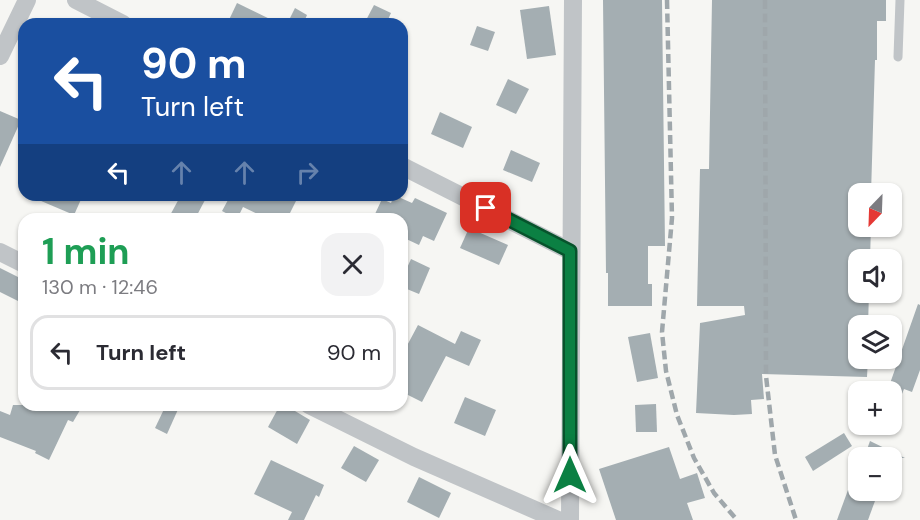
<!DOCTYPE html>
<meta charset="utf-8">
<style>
body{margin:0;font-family:"DM Sans",sans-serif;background:#f2f2f3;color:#2b2b33;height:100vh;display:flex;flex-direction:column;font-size:22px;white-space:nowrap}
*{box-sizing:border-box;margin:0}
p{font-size:20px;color:#7c7c81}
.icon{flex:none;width:33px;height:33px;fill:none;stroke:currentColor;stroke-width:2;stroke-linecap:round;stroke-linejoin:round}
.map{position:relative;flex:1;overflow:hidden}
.sheet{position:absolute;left:18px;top:213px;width:390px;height:198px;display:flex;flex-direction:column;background:#fff;border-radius:18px;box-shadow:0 2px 4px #0004}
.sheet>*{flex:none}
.guide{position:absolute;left:18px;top:18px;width:390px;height:183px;border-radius:18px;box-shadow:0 2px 4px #0004;background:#1a4fa0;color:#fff;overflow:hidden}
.needle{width:39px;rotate:203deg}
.buttons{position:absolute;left:848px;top:183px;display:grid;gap:12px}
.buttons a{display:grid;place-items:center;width:54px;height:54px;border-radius:12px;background:#fff;box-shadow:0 2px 4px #0004;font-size:30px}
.pin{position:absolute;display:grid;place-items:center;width:51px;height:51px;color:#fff;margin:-26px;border-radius:12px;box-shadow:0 3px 9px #0006}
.me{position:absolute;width:66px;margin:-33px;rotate:0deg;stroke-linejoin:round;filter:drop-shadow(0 0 4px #0008)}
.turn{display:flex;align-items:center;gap:21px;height:126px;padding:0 24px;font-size:27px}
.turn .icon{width:78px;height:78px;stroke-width:2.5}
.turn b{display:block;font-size:42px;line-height:51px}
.lanes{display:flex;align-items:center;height:57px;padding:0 24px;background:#0003;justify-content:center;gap:30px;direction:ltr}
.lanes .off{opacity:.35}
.round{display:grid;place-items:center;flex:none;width:63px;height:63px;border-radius:18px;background:#f2f2f3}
.summary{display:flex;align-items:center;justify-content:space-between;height:102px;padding:0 24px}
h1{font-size:36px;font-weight:700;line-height:45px;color:#1e9e55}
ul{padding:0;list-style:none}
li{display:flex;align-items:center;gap:18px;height:75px;margin:0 12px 9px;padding:0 12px;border:3px solid #e1e1e2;border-radius:18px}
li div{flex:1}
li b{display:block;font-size:22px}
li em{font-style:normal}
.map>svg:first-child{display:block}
.building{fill:#a4aeb2}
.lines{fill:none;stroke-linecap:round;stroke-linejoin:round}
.service{stroke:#c0c4c7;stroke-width:9}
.minor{stroke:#c0c4c7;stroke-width:18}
.rail{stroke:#9fa7ab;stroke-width:4.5;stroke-dasharray:9 4.5;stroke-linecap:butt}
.route-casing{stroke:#07532c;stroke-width:15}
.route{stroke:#0b8043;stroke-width:10}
</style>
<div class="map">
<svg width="920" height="520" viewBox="0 0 920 520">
<rect width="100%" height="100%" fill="#f6f6f3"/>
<!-- building -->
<g class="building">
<polygon points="603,0 662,0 665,246 648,246 648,284 652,284 652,306 608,306 608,273 606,273"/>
<polygon points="712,0 886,0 886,21 877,21 877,60 875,60 871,194 858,194 858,226 871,226 870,260 858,260 858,292 869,292 868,326 858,326 858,358 868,358 867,377 762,374 764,399 751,400 752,414 734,415 696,413 700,323 745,315 744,306 697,306 700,169 709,169"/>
<polygon points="237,3 280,24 227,24"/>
<polygon points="374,5 391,13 386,24 364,24"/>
<polygon points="549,6 556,55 527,59 520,10"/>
<polygon points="295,8 307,15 303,24 287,24"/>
<polygon points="477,26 495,32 488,51 470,45"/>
<polygon points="508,79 529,89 516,114 496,105"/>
<polygon points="0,111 21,120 0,167"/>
<polygon points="440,112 472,127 463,148 431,134"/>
<polygon points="511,150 540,163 532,182 503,170"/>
<polygon points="27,195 83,195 74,215"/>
<polygon points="181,195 196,195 205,200 195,219 168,219"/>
<polygon points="218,195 283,195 296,201 287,219 268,219 243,207 237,219 222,211 228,200"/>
<polygon points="394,195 412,203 415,198 447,213 434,241 423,236 419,245 402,237 402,219 385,219 375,214 382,199 391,203"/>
<polygon points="469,228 508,245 499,265 460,248"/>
<polygon points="411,259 430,268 419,294 402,287 402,279"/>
<polygon points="0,268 24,280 24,304 0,292"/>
<polygon points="918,304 920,305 920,370 912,392 904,389 891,421 891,392 887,392"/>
<polygon points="418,325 455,344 461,331 481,340 469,366 446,356 422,402 402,392 402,355"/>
<polygon points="650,333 658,378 637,382 628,337"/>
<polygon points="465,397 496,410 485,436 454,423"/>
<polygon points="656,404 657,432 636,432 635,405"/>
<polygon points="13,405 83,405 73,422 68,420 49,460 35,453 36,451 0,437 0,411 10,415"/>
<polygon points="166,405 180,405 167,434 155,428"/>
<polygon points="280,405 285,405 310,420 297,444 268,427"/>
<polygon points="844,433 852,446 813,471 805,457"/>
<polygon points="870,441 905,458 864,458"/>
<polygon points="354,446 379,460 366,482 341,468"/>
<polygon points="669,447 680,479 697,473 705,498 687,503 693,520 616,520 599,469"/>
<polygon points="271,460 324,485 319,497 316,495 304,520 288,520 292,512 254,494"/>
<polygon points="419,477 451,493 439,518 407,502"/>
<polygon points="848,490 879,490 868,520 837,520"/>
</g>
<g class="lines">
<!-- service -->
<polyline class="service" points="898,57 900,0"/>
<!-- minor -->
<g class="minor">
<polyline points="76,0 123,24"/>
<polyline points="0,56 27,0"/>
<polyline points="402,166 570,251"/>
<polyline points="0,252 24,264"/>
<polyline points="309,405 414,457 558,520"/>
<polyline points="570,520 573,0"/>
</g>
<!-- rail -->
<g class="rail">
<polyline points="667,0 672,218 662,332 666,371 677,415 694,458 714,493 737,520"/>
<polyline points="765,0 766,376 775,455 796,520"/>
</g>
</g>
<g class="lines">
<!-- route casing -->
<g class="route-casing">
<polyline id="route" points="486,208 570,251 570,475"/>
</g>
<!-- route -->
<use href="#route" class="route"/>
</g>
</svg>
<div class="buttons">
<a><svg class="needle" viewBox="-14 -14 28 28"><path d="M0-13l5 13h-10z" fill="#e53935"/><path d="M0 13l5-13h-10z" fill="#7c7c81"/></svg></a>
<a><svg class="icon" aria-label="sound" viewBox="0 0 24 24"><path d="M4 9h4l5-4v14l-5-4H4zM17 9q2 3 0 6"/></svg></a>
<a><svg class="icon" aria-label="layers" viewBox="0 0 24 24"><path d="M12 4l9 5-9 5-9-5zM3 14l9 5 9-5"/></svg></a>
<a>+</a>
<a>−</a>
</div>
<div class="pin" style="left:486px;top:208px;background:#d93025"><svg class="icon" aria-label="arrive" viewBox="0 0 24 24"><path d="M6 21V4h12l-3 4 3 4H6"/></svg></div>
<svg class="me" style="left:570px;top:475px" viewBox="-20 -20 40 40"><path d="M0-17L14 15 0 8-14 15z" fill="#0b8043" stroke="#fff" stroke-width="4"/></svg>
<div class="guide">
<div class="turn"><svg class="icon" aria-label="left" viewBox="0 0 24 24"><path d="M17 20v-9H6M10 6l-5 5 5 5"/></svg><div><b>90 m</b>Turn left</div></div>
<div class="lanes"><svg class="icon" aria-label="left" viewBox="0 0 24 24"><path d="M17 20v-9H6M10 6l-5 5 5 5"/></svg><svg class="icon off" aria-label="ahead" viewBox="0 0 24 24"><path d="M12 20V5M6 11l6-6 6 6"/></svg><svg class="icon off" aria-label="ahead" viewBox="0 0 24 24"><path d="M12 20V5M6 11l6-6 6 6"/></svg><svg class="icon off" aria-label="right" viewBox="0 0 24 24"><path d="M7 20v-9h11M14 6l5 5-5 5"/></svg></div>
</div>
<section class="sheet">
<div class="summary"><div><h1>1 min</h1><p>130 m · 12:46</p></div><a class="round"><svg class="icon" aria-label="close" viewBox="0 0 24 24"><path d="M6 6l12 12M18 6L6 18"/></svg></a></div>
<ul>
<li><svg class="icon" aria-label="left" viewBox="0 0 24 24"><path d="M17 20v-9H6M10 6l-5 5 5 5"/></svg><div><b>Turn left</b></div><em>90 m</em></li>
</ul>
</section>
</div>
